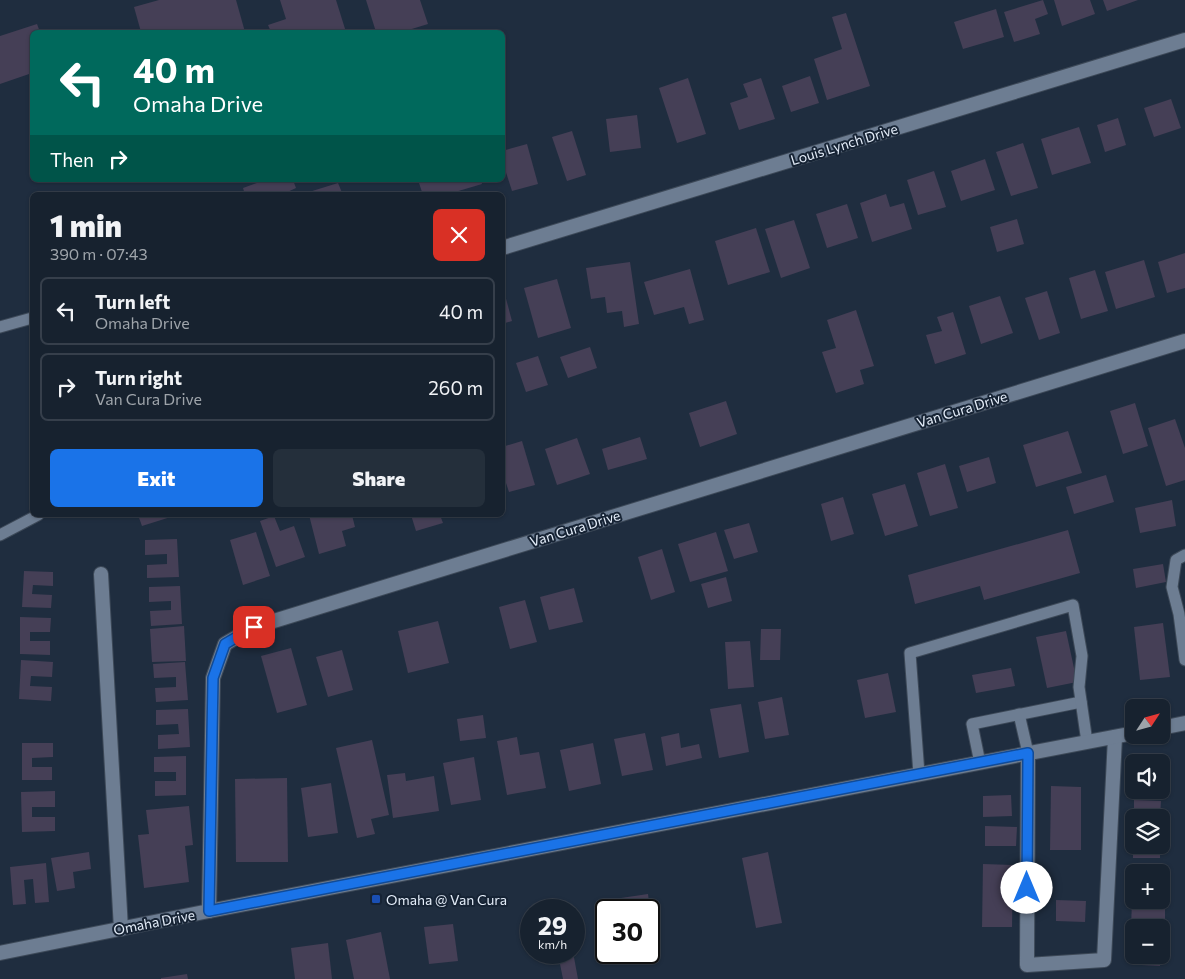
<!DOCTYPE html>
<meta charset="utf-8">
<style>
body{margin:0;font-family:Commissioner,sans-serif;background:#242f3b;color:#f1f3f6;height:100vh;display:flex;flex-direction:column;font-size:19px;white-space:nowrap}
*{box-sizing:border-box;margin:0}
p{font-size:16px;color:#9ea4aa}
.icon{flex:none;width:28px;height:28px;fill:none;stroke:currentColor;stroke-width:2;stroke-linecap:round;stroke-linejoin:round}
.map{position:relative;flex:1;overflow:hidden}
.details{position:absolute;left:30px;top:192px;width:475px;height:325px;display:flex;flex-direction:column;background:#17222f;border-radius:8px;box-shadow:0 1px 4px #0004,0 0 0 1px #363f4b}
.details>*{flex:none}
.hud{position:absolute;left:30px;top:30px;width:475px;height:152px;border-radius:8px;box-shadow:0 1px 4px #0004,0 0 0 1px #363f4b;background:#00695c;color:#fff;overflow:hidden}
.needle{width:32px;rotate:54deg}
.controls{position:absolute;left:1125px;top:699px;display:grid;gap:10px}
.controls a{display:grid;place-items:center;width:45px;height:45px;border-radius:8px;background:#17222f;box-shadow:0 1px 4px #0004,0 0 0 1px #363f4b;font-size:25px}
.speed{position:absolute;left:520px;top:899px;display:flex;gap:10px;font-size:25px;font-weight:700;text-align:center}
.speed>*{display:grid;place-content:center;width:65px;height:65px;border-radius:50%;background:#17222f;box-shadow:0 1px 4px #0004,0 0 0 1px #363f4b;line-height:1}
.speed small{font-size:12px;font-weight:400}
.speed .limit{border:2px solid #111;border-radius:8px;background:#fff;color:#111}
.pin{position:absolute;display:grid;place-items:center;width:42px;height:42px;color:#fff;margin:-21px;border-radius:10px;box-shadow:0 2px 8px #0006}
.me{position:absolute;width:55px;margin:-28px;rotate:0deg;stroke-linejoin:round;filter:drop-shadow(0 0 4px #0008)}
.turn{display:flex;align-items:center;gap:18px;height:105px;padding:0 20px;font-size:22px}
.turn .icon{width:65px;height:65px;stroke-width:2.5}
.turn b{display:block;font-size:35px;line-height:42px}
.then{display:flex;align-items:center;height:48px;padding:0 20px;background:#0003;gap:10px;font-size:19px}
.round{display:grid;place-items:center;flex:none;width:52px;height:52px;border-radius:8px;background:#242f3b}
.summary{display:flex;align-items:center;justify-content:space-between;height:85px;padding:0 20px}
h1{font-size:30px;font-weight:800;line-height:38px}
.button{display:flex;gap:10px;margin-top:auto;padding:10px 20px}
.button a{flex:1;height:58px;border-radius:8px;background:#1a73e8;color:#fff;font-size:20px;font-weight:800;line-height:58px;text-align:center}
.button a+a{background:#242f3b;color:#f1f3f6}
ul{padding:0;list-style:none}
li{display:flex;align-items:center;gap:15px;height:68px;margin:0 10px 8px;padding:0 10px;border:2px solid #363f4b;border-radius:8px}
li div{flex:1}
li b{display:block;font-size:19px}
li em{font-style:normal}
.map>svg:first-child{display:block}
.building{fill:#453f56}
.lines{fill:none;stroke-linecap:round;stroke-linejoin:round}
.service-casing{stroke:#3d4958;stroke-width:13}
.minor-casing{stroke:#3d4958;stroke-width:16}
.service{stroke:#6d7d92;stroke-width:11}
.minor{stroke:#6d7d92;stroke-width:14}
.route-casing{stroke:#114b97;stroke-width:12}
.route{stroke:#1a73e8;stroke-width:9}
.transit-dot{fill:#1a4fb4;stroke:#162334;stroke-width:2}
.labels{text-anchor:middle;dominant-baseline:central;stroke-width:4;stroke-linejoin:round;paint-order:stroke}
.street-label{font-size:14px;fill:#e4edf9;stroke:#162334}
.poi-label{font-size:14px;fill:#e4edf9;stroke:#162334;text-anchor:start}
</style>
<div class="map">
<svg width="1185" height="979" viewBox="0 0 1185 979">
<rect width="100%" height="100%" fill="#1f2d3f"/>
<!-- building -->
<g class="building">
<polygon points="159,0 236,0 245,32 141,32 134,7"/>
<polygon points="280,0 336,0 346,32 271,32 268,25 286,19"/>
<polygon points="366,0 420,0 428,24 402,32 376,32"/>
<polygon points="1043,0 1048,14 1035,19 1040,34 1014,42 1004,12"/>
<polygon points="1054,0 1090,0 1095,14 1062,26"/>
<polygon points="1103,0 1138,0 1107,11"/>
<polygon points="996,9 1004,37 963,49 954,22"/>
<polygon points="846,13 870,86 827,100 814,59 842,49 832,17"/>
<polygon points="37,24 40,32 32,32 32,73 0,84 0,36"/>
<polygon points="810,76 819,103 791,112 782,86"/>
<polygon points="688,78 706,134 677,143 659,88"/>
<polygon points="761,78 775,119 739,130 730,103 748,97 743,84"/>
<polygon points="1171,99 1181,128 1154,137 1144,108"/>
<polygon points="637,115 641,148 610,152 606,119"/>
<polygon points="1118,118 1126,145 1105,152 1097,125"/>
<polygon points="1079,127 1091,163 1052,175 1041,139"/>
<polygon points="572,131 586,175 567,181 552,137"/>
<polygon points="1023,143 1038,188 1011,196 996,152"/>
<polygon points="527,144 538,184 512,191 502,160 502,151"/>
<polygon points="985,159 995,190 961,201 951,171"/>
<polygon points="934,171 946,207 918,215 907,180"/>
<polygon points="265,180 293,180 296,188 281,195 245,195 243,188"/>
<polygon points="418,180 481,180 482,184 445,195 423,195"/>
<polygon points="338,183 343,195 310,195 309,192"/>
<polygon points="886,194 890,207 904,203 912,229 872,242 860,203"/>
<polygon points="847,204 858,238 827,248 816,214"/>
<polygon points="1017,219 1024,244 997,252 990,227"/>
<polygon points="794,220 810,268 781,278 765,229"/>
<polygon points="756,228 770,272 728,285 715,241"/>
<polygon points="1185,253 1185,288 1167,293 1158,262"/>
<polygon points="1144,260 1155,297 1116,309 1105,272"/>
<polygon points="630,262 639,324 624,327 622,311 607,313 605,297 591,299 586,268"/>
<polygon points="690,269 704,320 689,324 684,307 654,315 644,282"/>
<polygon points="1095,270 1108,311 1081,319 1069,278"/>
<polygon points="557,279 571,328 538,338 524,288"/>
<polygon points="1047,291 1060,333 1039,340 1025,298"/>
<polygon points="505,295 512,321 502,324 502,296"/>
<polygon points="1000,296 1013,333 981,344 969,306"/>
<polygon points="856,310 874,366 860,370 864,384 836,393 822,352 836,348 827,320"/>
<polygon points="953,312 966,354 935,364 926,335 942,331 937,317"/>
<polygon points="590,347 597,368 568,378 560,357"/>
<polygon points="538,356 548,385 526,392 516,363"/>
<polygon points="726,401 737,434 700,447 689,413"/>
<polygon points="1135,403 1148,446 1123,454 1110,411"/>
<polygon points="1175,419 1185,448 1185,480 1166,486 1148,428"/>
<polygon points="1068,431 1082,473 1036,487 1023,445"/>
<polygon points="640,437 647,459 608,470 602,449"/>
<polygon points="577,438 590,474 557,485 545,449"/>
<polygon points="522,441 535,485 509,492 502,471 502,447"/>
<polygon points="989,457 996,483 967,492 959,466"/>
<polygon points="945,464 958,508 930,516 917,473"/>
<polygon points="1106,475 1114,502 1074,514 1066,487"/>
<polygon points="905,484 918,526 885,536 872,494"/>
<polygon points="843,497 854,534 831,541 821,504"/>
<polygon points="1172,500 1176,526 1140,533 1135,508"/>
<polygon points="138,515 177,515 142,526"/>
<polygon points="309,515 352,515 355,527 342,531 346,546 319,554"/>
<polygon points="411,515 440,515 443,523 416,531"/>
<polygon points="274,516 280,531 294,526 305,557 276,567 260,521"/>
<polygon points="749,523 758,552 734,559 724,530"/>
<polygon points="1068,530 1080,573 984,600 980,586 915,604 908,575"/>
<polygon points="256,532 270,576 243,585 230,540"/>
<polygon points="716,532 728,571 690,582 678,544"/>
<polygon points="177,539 179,577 147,578 147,565 167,564 167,554 145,555 145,540"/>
<polygon points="662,549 675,592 651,600 638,557"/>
<polygon points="1163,564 1166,582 1136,588 1133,569"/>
<polygon points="24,571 53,572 53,586 33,585 32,594 52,595 51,608 22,607"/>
<polygon points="726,577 732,601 708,608 701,584"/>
<polygon points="180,586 182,624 151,626 150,611 171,610 171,601 149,602 149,587"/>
<polygon points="574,588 583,622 549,630 540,597"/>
<polygon points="525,600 537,642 510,649 499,607"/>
<polygon points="20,617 51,618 50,632 30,632 30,641 50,641 50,655 20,654"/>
<polygon points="438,621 449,663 408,673 398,631"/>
<polygon points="1163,623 1170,677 1140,680 1134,627"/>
<polygon points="184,626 186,661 152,662 150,629"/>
<polygon points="761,629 781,629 780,660 760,660"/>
<polygon points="1066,631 1077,682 1047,688 1036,637"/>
<polygon points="750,641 754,687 728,689 725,642"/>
<polygon points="291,648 307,705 277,713 261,656"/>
<polygon points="342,650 353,690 328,697 316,657"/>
<polygon points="21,660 53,662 52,677 31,676 30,686 52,687 51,701 19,699"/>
<polygon points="185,662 188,700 156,702 155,688 176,687 176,677 154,678 153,664"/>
<polygon points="1011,668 1015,686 976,693 972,675"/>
<polygon points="888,673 896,712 865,718 857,680"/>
<polygon points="782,697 789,735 765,739 758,702"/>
<polygon points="741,704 749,752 719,758 710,709"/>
<polygon points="188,709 190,747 158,749 158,735 179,734 178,724 156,725 156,710"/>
<polygon points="483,715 486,738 460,741 457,719"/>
<polygon points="645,733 653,770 622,776 614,739"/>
<polygon points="679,733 681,748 699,744 702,758 666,766 661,737"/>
<polygon points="517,737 520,755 539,752 546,788 507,795 497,741"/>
<polygon points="372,740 389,815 371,819 375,834 357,838 336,748"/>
<polygon points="22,743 53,743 53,757 32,758 32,767 52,767 52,780 22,780"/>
<polygon points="593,743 601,784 569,791 560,750"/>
<polygon points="186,756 186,795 155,796 155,781 176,781 176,772 154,772 154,757"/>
<polygon points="474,757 481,800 451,805 443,763"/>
<polygon points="405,773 406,781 434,776 439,811 393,818 387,775"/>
<polygon points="287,778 288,862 236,862 235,779"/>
<polygon points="331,783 338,833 308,837 301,788"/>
<polygon points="1051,786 1081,787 1081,850 1050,850"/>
<polygon points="55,791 55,807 32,807 32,817 55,817 55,831 22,832 21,792"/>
<polygon points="1011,795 1012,816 983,817 983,796"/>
<polygon points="1134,800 1161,801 1160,818 1134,818"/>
<polygon points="189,806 193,845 185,846 189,882 144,888 138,835 149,834 146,810"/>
<polygon points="985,826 1017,827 1016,846 985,846"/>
<rect x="1133" y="845" width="27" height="13"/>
<polygon points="89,852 91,869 73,872 75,888 57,891 51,858"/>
<polygon points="768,852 782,923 756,928 742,858"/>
<polygon points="46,863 49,902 35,903 33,879 24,880 26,904 13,905 10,867"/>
<polygon points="983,864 1013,865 1012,927 982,927"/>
<polygon points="1133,865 1159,866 1159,872 1133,872"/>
<polygon points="648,894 655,946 649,947 649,910 623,910 621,898"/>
<polygon points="1056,900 1086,901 1085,922 1056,921"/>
<polygon points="564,901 565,910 536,910 535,906"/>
<polygon points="1132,901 1165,901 1165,927 1131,927"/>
<polygon points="453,924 458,961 429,964 424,927"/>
<polygon points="381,932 390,979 354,979 346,940"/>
<polygon points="328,943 332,979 295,979 291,948"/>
<polygon points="543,952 573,952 578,979 563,979 558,954 544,956"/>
<polygon points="1141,955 1161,955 1160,966 1141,965"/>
<polygon points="187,974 188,979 161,979 161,978"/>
</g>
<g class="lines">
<!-- service casing -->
<g class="service-casing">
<g id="service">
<polyline points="0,327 32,318"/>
<polyline points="0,535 38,515"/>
<polyline points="1185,555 1176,560 1172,587 1179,614 1185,660"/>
<polyline points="1019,714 1028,753"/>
<polyline points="980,763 972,724 1081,702"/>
<polyline points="919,774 910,653 1073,605 1082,656 1079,687 1087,742"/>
</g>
</g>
<!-- minor casing -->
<g class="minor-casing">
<g id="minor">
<polyline points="502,248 1185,40"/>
<polyline points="101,574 121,929"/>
<polyline points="1161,728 1185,723"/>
<polyline points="1028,753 1027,965 1104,960 1115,737"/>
<polyline points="209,911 213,678 225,644 254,627 1185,341"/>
<polyline points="0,953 209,911 1134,733"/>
</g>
</g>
<!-- service -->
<use href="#service" class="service"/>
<!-- minor -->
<use href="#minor" class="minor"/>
</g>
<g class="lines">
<!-- route casing -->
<g class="route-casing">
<polyline id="route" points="254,627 225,644 213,678 209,911 1028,753 1027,888"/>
</g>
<!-- route -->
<use href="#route" class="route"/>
</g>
<!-- markers -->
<rect class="transit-dot" x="371" y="894" width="10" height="10" rx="2.5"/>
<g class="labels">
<!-- street labels -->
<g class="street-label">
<text transform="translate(844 144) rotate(-17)">Louis Lynch Drive</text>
<text transform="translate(962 409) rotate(-17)">Van Cura Drive</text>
<text transform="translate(575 528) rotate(-17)">Van Cura Drive</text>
<text transform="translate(154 922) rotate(-11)">Omaha Drive</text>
</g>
<!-- poi labels -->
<g class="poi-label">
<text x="386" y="899">Omaha @ Van Cura</text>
</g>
</g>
</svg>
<div class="controls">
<a><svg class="needle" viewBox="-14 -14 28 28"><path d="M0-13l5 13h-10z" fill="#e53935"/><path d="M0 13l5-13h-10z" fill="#9ea4aa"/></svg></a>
<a><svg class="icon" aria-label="sound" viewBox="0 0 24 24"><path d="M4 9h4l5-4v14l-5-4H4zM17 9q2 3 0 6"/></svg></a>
<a><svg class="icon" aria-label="layers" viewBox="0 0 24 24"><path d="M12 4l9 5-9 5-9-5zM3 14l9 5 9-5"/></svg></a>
<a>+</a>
<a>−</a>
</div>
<div class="speed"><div>29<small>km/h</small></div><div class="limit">30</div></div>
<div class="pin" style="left:254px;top:627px;background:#d93025"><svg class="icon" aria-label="arrive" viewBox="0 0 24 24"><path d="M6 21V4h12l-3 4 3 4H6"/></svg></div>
<svg class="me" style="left:1027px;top:888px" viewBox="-20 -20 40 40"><circle r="19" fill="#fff"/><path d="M0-13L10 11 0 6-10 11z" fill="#1a73e8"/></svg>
<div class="hud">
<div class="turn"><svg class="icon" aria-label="left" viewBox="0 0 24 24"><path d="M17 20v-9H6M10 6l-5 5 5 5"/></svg><div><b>40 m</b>Omaha Drive</div></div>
<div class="then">Then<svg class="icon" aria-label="right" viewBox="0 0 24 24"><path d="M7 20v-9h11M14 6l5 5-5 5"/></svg></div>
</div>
<section class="details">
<div class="summary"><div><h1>1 min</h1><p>390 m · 07:43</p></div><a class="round" style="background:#d93025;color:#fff"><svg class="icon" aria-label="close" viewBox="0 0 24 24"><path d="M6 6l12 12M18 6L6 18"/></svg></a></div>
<ul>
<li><svg class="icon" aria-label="left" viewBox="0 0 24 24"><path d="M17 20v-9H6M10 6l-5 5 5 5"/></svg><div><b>Turn left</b><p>Omaha Drive</p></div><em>40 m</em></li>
<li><svg class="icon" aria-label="right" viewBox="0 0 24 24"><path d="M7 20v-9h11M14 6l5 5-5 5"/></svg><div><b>Turn right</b><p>Van Cura Drive</p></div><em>260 m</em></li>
</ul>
<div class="button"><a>Exit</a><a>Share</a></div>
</section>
</div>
